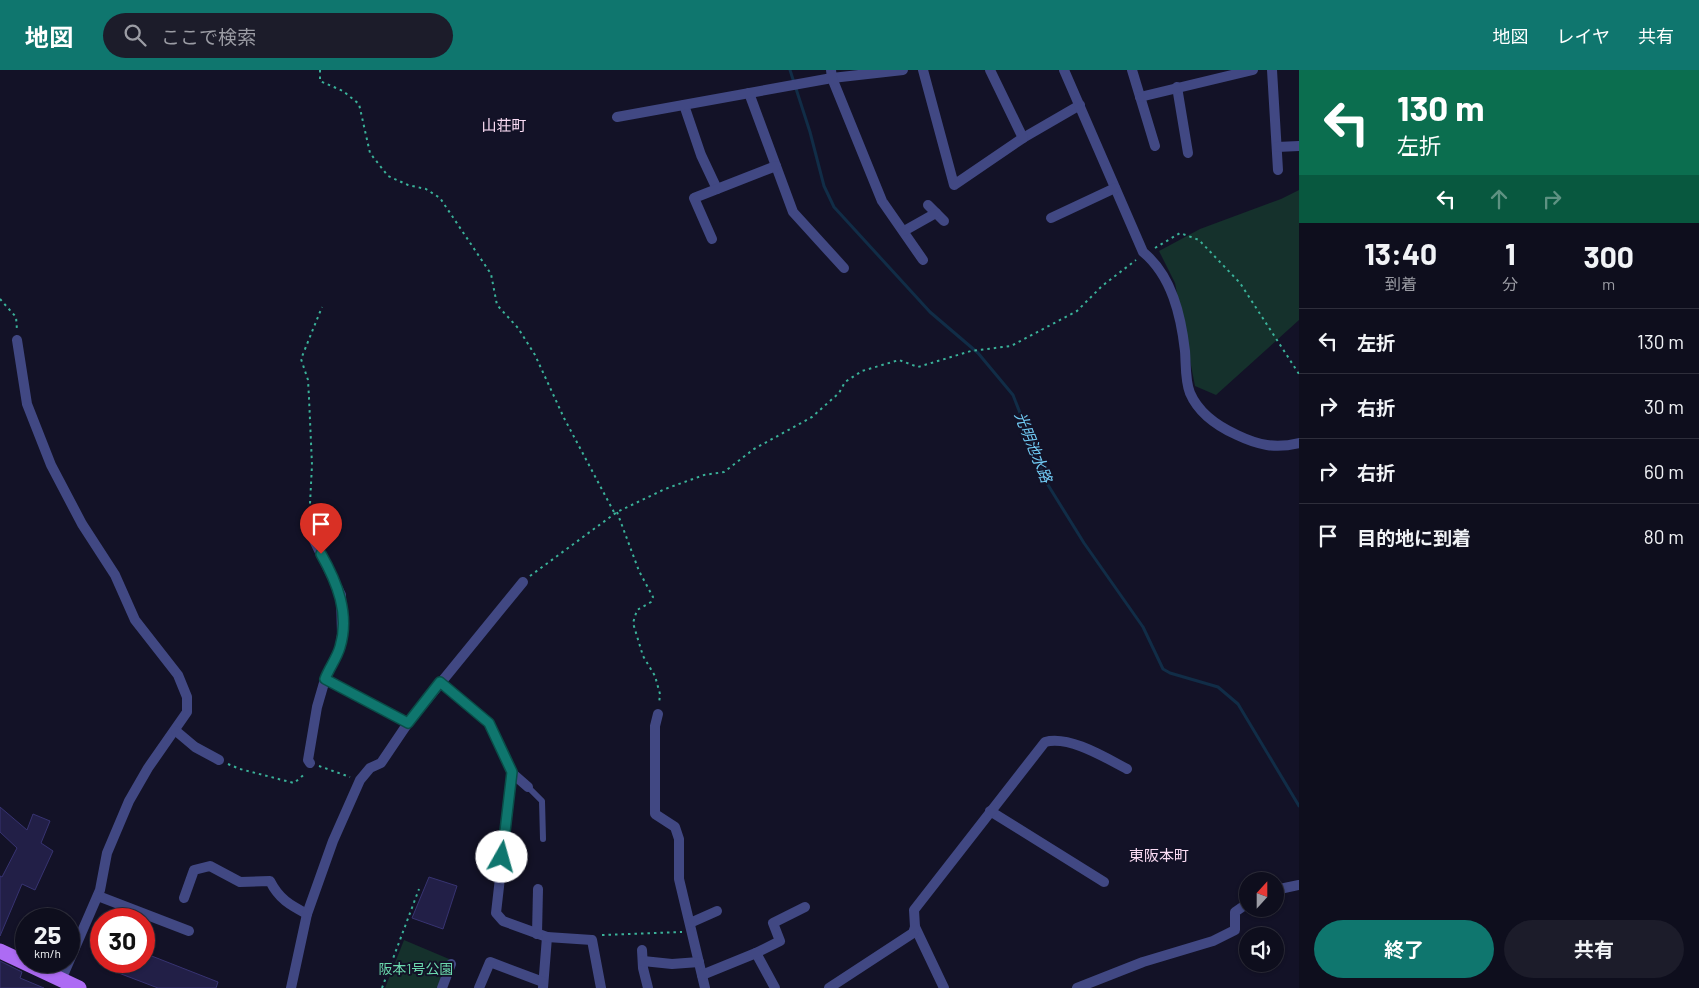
<!DOCTYPE html>
<html lang="ja">
<meta charset="utf-8">
<style>
body{margin:0;font-family:Barlow,"Noto Sans JP",sans-serif;background:#1c1c2a;color:#f1f3f6;height:100vh;display:flex;flex-direction:column;font-size:19px;white-space:nowrap}
*{box-sizing:border-box;margin:0}
p{font-size:16px;color:#9b9ca4}
.icon{flex:none;width:28px;height:28px;fill:none;stroke:currentColor;stroke-width:2;stroke-linecap:round;stroke-linejoin:round}
.map{position:relative;flex:1;overflow:hidden}
.panel{display:flex;flex-direction:column;background:#0e0e1d;width:400px}
.panel>*{flex:none}
.banner{background:#0b6e4f;color:#fff;overflow:hidden}
.needle{width:32px;rotate:21deg}
.tools{position:absolute;left:1239px;top:802px;display:grid;gap:10px}
.tools a{display:grid;place-items:center;width:45px;height:45px;border-radius:50%;background:#0e0e1d;box-shadow:0 1px 4px #0004,0 0 0 1px #2e2e3b;font-size:25px}
.speed{position:absolute;left:15px;top:838px;display:flex;gap:10px;font-size:25px;font-weight:700;text-align:center}
.speed>*{display:grid;place-content:center;width:65px;height:65px;border-radius:50%;background:#0e0e1d;box-shadow:0 1px 4px #0004,0 0 0 1px #2e2e3b;line-height:1}
.speed small{font-size:12px;font-weight:400}
.speed .limit{border:8px solid #d22;background:#fff;color:#111}
.pin{position:absolute;display:grid;place-items:center;width:42px;height:42px;color:#fff;margin:-51px -21px;border-radius:50% 50% 50% 0;rotate:-45deg;box-shadow:0 0 5px #0007}
.pin .icon{rotate:45deg}
.me{position:absolute;width:55px;margin:-28px;rotate:7deg;stroke-linejoin:round;filter:drop-shadow(0 0 4px #0008)}
.turn{display:flex;align-items:center;gap:18px;height:105px;padding:0 15px;font-size:22px}
.turn .icon{width:65px;height:65px;stroke-width:2.5}
.turn b{display:block;font-size:35px;line-height:42px}
.lanes{display:flex;align-items:center;height:48px;padding:0 15px;background:#0003;justify-content:center;gap:25px;direction:ltr}
.lanes .off{opacity:.35}
.eta{display:flex;justify-content:space-evenly;align-items:center;height:85px;text-align:center}
.eta b{font-size:30px;font-weight:700;line-height:35px}
.cta{display:flex;gap:10px;margin-top:auto;padding:10px 15px}
.cta a{flex:1;height:58px;border-radius:30px;background:#0f766e;color:#fff;font-size:20px;font-weight:700;line-height:58px;text-align:center}
.cta a+a{background:#1c1c2a;color:#f1f3f6}
ul{padding:0;list-style:none}
li{display:flex;align-items:center;gap:15px;height:65px;padding:0 15px;border-top:1px solid #2e2e3b}
li div{flex:1}
li b{display:block;font-size:19px}
li em{font-style:normal}
header{display:flex;align-items:center;gap:30px;box-sizing:border-box;height:70px;padding:0 25px;background:#0f766e;color:#fff}
header strong{font-size:24px}
nav{display:flex;gap:28px;margin-inline-start:auto;font-size:18px}
.search{width:350px;height:45px;background:#1c1c2a;display:flex;align-items:center;gap:12px;box-sizing:border-box;padding:0 18px;border-radius:28px;color:#9b9ca4;font-size:19px}
main{display:flex;flex:1;min-height:0}
.map>svg:first-child{display:block}
.green{fill:#15312c}
.lines{fill:none;stroke-linecap:round;stroke-linejoin:round}
.stream{stroke:#112d47;stroke-width:3}
.building{fill:#221f47;stroke:#373371}
.path{stroke:#3ab199;stroke-width:2;stroke-dasharray:2.5 4;stroke-linecap:butt}
.lane{stroke:#414883;stroke-width:6}
.street{stroke:#414883;stroke-width:10}
.primary{stroke:#ad6bf4;stroke-width:15}
.route-casing{stroke:#0a4d48;stroke-width:12}
.route{stroke:#0f766e;stroke-width:9}
.labels{text-anchor:middle;dominant-baseline:central;stroke-width:4;stroke-linejoin:round;paint-order:stroke}
.park-label{font-size:14px;fill:#6bd8ad;stroke:#131227}
.neighbourhood-label{font-size:15px;fill:#fcddf5;stroke:#131227}
.water-label{font-size:15px;font-style:italic;fill:#71caf4;stroke:#131227}
</style>
<header>
<strong>地図</strong>
<div class="search"><svg class="icon" aria-label="search" viewBox="0 0 24 24"><circle cx="10" cy="10" r="6"/><path d="M15 15l6 6"/></svg>ここで検索</div>
<nav><a>地図</a><a>レイヤ</a><a>共有</a></nav>
</header>
<main>
<div class="map">
<svg width="1299" height="918" viewBox="0 0 1299 918">
<rect width="100%" height="100%" fill="#131227"/>
<!-- green -->
<g class="green">
<polygon points="1299,120 1299,250 1216,325 1195,316 1175,213 1159,181 1200,159 1281,129"/>
<polygon points="404,870 449,889 438,918 385,918"/>
</g>
<g class="lines">
<!-- stream -->
<polyline class="stream" points="790,0 810,62 824,116 834,137 930,242 978,283 1013,325 1048,415 1084,473 1143,557 1163,599 1170,603 1218,617 1238,634 1299,736"/>
</g>
<!-- building -->
<g class="building">
<polygon points="0,737 27,760 33,744 50,751 41,773 53,781 35,820 22,814 0,866 0,806 2,807 17,778 0,762"/>
<polygon points="429,807 457,816 443,859 412,848"/>
<polygon points="144,883 218,912 216,918 158,918 116,902 120,891 144,891"/>
<polygon points="0,891 22,902 20,908 44,918 0,918"/>
</g>
<g class="lines">
<!-- path -->
<g class="path">
<polyline points="320,0 320,11 343,21 359,34 370,83 388,106 408,115 426,119 440,128 491,204 497,235 518,258 535,285 564,348 615,444"/>
<polyline points="1155,178 1180,163 1199,170 1240,213 1299,304"/>
<polyline points="0,229 16,247 17,260"/>
<polyline points="617,442 639,501 653,527 651,532 637,540 633,553 643,586 655,606 660,624 659,634"/>
<polyline points="309,453 312,395 309,328 308,310 301,289 322,237"/>
<polyline points="530,506 617,442 665,419 704,405 724,402 754,379 812,347 839,323 845,312 862,301 899,290 918,297 971,281 1011,276 1077,241 1102,216 1136,190"/>
<polyline points="228,694 240,699 294,713 306,703"/>
<polyline points="319,696 350,707"/>
<polyline points="602,865 682,862"/>
<polyline points="382,918 419,819"/>
</g>
<!-- lane -->
<polyline class="lane" points="528,717 542,731 543,769"/>
<!-- street -->
<g class="street">
<polyline points="831,0 832,8 903,0"/>
<polyline points="923,0 954,115 1023,68 1080,35"/>
<polyline points="990,0 1023,68"/>
<path d="M1064,0L1143,182C1172,206 1181,246 1185,281C1186,294 1185,311 1190,323C1199,344 1217,356 1237,365C1258,375 1275,379 1299,373"/>
<polyline points="1132,0 1155,76"/>
<polyline points="1272,0 1278,100"/>
<polyline points="1177,17 1188,83"/>
<polyline points="749,23 793,142 844,198"/>
<polyline points="1140,27 1253,0"/>
<polyline points="684,35 701,85 717,119"/>
<polyline points="617,47 832,8 882,131 923,190"/>
<polyline points="1277,77 1299,76"/>
<polyline points="928,135 944,151"/>
<polyline points="1051,148 1115,118"/>
<polyline points="904,161 936,143"/>
<polyline points="712,169 694,128 776,96"/>
<polyline points="17,270 27,334 51,395 82,454 115,505 135,550 178,605 187,627 187,642 148,698 129,731 107,783 100,820 61,910"/>
<polyline points="310,462 341,525 342,564 340,578 326,606 317,637 308,690 310,693"/>
<polyline points="325,609 408,653"/>
<polyline points="440,612 489,653 512,703 496,843 503,851 547,867 543,918"/>
<polyline points="658,644 655,656 655,744 675,757 679,769 679,809 705,918"/>
<polyline points="176,661 195,677 219,690"/>
<polyline points="512,703 528,717"/>
<polyline points="990,741 1104,812"/>
<polyline points="1275,820 1299,815"/>
<polyline points="98,826 189,861"/>
<path d="M184,828L194,800L210,796L240,812L270,811C279,829 290,835 307,844"/>
<polyline points="690,853 717,841"/>
<polyline points="915,857 944,918"/>
<polyline points="537,864 538,819"/>
<polyline points="547,867 592,870 601,918"/>
<polyline points="642,880 643,898 648,918"/>
<polyline points="756,883 780,871 773,853 805,837"/>
<polyline points="643,891 672,894 699,892"/>
<polyline points="702,905 756,883 775,918"/>
<polyline points="291,918 307,844 333,771 360,710 370,698 381,693 408,653 523,512"/>
<polyline points="442,918 451,894"/>
<polyline points="479,918 490,892 543,912"/>
<path d="M829,918L913,863L915,857L914,840L1045,672C1069,665 1106,688 1127,699"/>
<polyline points="1077,918 1143,892 1213,871 1235,860 1235,842 1248,833"/>
</g>
<!-- primary -->
<polyline class="primary" points="0,881 79,918"/>
</g>
<g class="lines">
<!-- route casing -->
<g class="route-casing">
<path id="route" d="M321,484C337,512 350,544 340,577C337,588 329,598 325,609L408,653L440,612L489,653L512,702L502,787"/>
</g>
<!-- route -->
<use href="#route" class="route"/>
</g>
<g class="labels">
<!-- park labels -->
<g class="park-label">
<text x="416" y="898">阪本1号公園</text>
</g>
<!-- neighbourhood labels -->
<g class="neighbourhood-label">
<text x="504" y="55">山荘町</text>
<text x="1159" y="785">東阪本町</text>
</g>
<!-- water labels -->
<g class="water-label">
<text transform="translate(1034 377) rotate(68)">光明池水路</text>
</g>
</g>
</svg>
<div class="tools">
<a><svg class="needle" viewBox="-14 -14 28 28"><path d="M0-13l5 13h-10z" fill="#e53935"/><path d="M0 13l5-13h-10z" fill="#9b9ca4"/></svg></a>
<a><svg class="icon" aria-label="sound" viewBox="0 0 24 24"><path d="M4 9h4l5-4v14l-5-4H4zM17 9q2 3 0 6"/></svg></a>
</div>
<div class="speed"><div>25<small>km/h</small></div><div class="limit">30</div></div>
<div class="pin" style="left:321px;top:484px;background:#d93025"><svg class="icon" aria-label="arrive" viewBox="0 0 24 24"><path d="M6 21V4h12l-3 4 3 4H6"/></svg></div>
<svg class="me" style="left:502px;top:787px" viewBox="-20 -20 40 40"><circle r="19" fill="#fff"/><path d="M0-13L10 11 0 6-10 11z" fill="#0f766e"/></svg>
</div>
<section class="panel">
<div class="banner">
<div class="turn"><svg class="icon" aria-label="left" viewBox="0 0 24 24"><path d="M17 20v-9H6M10 6l-5 5 5 5"/></svg><div><b>130 m</b>左折</div></div>
<div class="lanes"><svg class="icon" aria-label="left" viewBox="0 0 24 24"><path d="M17 20v-9H6M10 6l-5 5 5 5"/></svg><svg class="icon off" aria-label="ahead" viewBox="0 0 24 24"><path d="M12 20V5M6 11l6-6 6 6"/></svg><svg class="icon off" aria-label="right" viewBox="0 0 24 24"><path d="M7 20v-9h11M14 6l5 5-5 5"/></svg></div>
</div>
<div class="eta">
<div><b>13:40</b><p>到着</p></div>
<div><b>1</b><p>分</p></div>
<div><b>300</b><p>m</p></div>
</div>
<ul>
<li><svg class="icon" aria-label="left" viewBox="0 0 24 24"><path d="M17 20v-9H6M10 6l-5 5 5 5"/></svg><div><b>左折</b></div><em>130 m</em></li>
<li><svg class="icon" aria-label="right" viewBox="0 0 24 24"><path d="M7 20v-9h11M14 6l5 5-5 5"/></svg><div><b>右折</b></div><em>30 m</em></li>
<li><svg class="icon" aria-label="right" viewBox="0 0 24 24"><path d="M7 20v-9h11M14 6l5 5-5 5"/></svg><div><b>右折</b></div><em>60 m</em></li>
<li><svg class="icon" aria-label="arrive" viewBox="0 0 24 24"><path d="M6 21V4h12l-3 4 3 4H6"/></svg><div><b>目的地に到着</b></div><em>80 m</em></li>
</ul>
<div class="cta"><a>終了</a><a>共有</a></div>
</section>
</main>
